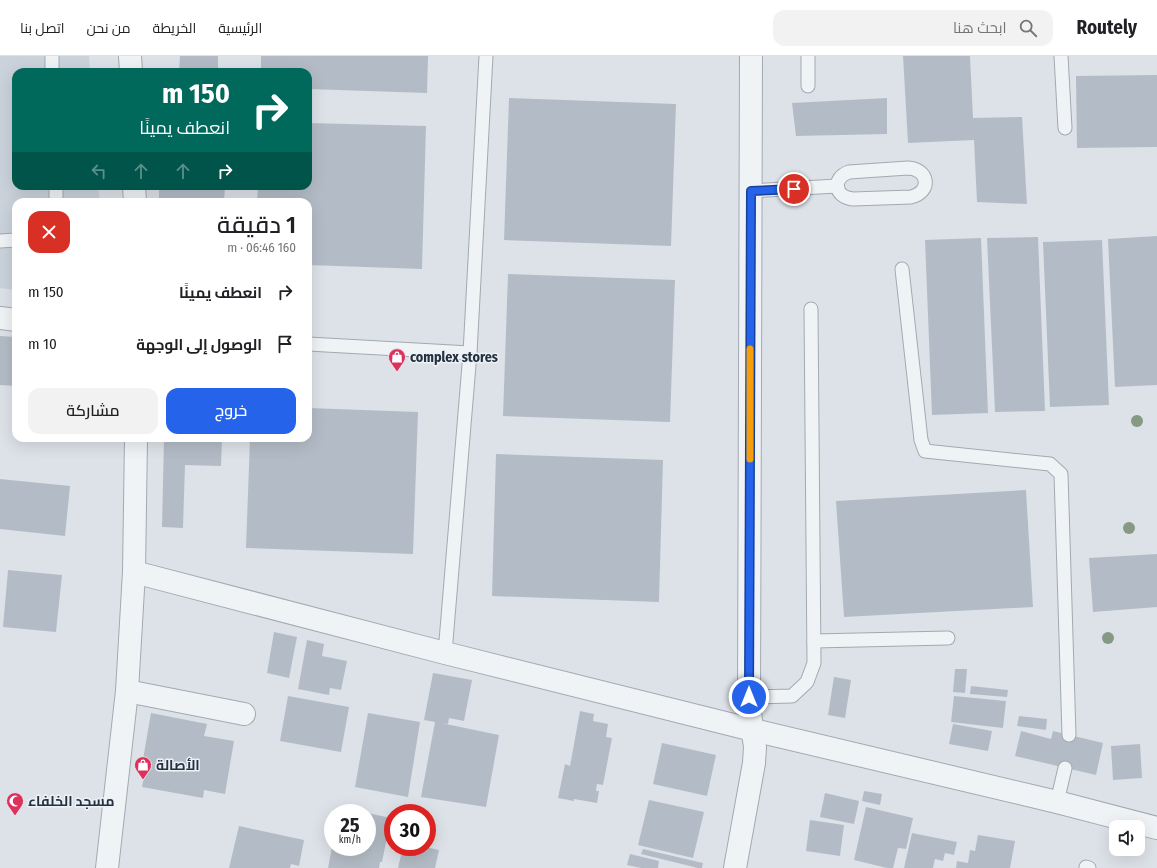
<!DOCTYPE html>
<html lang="ar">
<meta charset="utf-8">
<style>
body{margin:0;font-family:"Fira Sans Condensed",Cairo,sans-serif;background:#f2f2f2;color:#202124;direction:rtl;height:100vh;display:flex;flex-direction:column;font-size:15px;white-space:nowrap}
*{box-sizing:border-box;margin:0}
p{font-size:13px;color:#757577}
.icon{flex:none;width:22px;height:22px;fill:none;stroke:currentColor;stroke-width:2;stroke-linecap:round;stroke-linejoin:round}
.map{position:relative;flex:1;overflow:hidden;direction:ltr}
.sheet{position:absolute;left:12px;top:142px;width:300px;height:244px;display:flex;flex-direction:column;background:#fff;border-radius:12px;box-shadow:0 4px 16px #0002;direction:rtl}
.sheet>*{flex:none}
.top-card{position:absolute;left:12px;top:12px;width:300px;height:122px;border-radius:12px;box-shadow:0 4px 16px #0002;direction:rtl;background:#00695c;color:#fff;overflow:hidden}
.tools{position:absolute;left:1109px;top:764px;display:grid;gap:8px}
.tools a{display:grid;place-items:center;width:36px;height:36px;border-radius:8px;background:#fff;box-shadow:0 4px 16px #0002;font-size:20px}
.speed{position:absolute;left:324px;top:748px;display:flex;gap:8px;font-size:20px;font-weight:700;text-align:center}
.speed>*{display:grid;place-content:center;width:52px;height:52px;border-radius:50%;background:#fff;box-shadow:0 4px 16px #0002;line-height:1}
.speed small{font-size:10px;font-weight:400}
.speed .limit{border:6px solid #d22;background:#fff;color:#111}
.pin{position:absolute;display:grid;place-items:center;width:34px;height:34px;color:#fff;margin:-17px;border:2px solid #fff;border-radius:50%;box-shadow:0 1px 4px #0007}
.me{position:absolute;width:44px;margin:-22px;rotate:0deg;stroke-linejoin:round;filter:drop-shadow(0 0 3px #0008)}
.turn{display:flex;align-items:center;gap:14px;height:84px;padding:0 16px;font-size:18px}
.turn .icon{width:52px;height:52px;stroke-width:2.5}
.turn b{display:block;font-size:28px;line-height:34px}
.lanes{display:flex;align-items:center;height:38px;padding:0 16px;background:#0003;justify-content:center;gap:20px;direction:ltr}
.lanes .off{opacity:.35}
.round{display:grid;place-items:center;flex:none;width:42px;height:42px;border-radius:12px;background:#f2f2f2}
.overview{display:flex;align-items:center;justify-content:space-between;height:68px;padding:0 16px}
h1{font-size:24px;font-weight:600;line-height:30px}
.action{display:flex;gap:8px;margin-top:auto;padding:8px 16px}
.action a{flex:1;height:46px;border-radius:12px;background:#2563eb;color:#fff;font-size:16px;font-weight:600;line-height:46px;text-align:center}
.action a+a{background:#f2f2f2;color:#202124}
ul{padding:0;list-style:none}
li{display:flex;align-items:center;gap:12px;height:52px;padding:0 16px}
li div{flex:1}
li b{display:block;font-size:15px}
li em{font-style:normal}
header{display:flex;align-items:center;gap:24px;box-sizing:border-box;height:56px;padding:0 20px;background:#fff;border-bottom:1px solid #e0e0e0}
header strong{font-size:19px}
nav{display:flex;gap:22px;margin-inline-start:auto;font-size:14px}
.search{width:280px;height:36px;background:#f2f2f2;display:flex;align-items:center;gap:10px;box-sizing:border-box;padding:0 14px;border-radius:12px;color:#757577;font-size:15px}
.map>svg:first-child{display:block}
.built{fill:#cad2db}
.building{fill:#b3bcc6}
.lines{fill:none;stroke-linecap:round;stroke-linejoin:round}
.service-casing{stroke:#a2a9b2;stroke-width:15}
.minor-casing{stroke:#a2a9b2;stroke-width:24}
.service{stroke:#f0f3f6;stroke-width:13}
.minor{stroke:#f0f3f6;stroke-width:22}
.tree{fill:#859983}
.route-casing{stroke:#184099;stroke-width:10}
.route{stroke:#2563eb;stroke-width:7}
.slow{stroke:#f59e0b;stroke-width:7}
.labels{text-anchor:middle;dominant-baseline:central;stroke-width:3;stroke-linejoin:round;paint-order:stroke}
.poi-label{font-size:14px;font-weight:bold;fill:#253140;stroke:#ecf1f6;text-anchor:start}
</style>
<header>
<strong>Routely</strong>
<div class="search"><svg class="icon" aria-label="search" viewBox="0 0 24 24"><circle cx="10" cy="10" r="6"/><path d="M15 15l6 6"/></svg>ابحث هنا</div>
<nav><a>الرئيسية</a><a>الخريطة</a><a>من نحن</a><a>اتصل بنا</a></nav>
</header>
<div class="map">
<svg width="1157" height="812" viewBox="0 0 1157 812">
<rect width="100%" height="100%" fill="#dde2e8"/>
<!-- built -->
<polygon class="built" points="0,0 89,0 90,16 16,16 16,130 98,130 100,146 16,146 16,234 0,232"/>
<!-- building -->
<g class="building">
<polygon points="180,0 218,0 218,16 179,16"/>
<polygon points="261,0 428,0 427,37 308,33 308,16 261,16"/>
<polygon points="903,0 970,0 973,62 1022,61 1027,148 977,146 974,84 908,87"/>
<polygon points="1157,19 1157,91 1077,92 1076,20"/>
<polygon points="509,42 676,48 671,190 504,184"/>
<polygon points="887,42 887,78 796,80 792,47"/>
<polygon points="308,67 426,70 422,213 308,209 308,146 257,146 258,130 308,130"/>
<polygon points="159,130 225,130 224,146 159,146"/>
<polygon points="1157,180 1157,329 1115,331 1108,183"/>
<polygon points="1038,181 1045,355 995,356 987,182"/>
<polygon points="981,182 988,357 932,359 925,184"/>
<polygon points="1102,184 1109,349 1050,351 1043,186"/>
<polygon points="508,218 675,224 670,366 503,360"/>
<polygon points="0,280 16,281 16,330 0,329"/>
<polygon points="308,352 418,356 413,498 246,492 250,382 308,382"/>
<polygon points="164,382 222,382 221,410 185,409 183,472 162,471"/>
<polygon points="496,398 663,404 659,546 492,540"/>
<polygon points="0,423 70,430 65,480 0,473"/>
<polygon points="1026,434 1033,551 844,561 836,445"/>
<polygon points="1157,498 1157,551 1093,556 1089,502"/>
<polygon points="8,514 62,519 56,576 3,571"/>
<polygon points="274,576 297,581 289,622 267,617"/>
<polygon points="307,584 324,588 322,600 347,605 341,634 330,632 329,639 298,633"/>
<polygon points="955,613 967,613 965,637 953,636"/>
<polygon points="433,617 472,624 464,665 449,662 448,668 441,667 499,679 486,751 421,741 435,666 424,664"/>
<polygon points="834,621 851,624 845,662 828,659"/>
<polygon points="971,630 1008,634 1007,641 970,638"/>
<polygon points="288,640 349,651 341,696 280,685"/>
<polygon points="954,640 1006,645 1003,672 951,666"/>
<polygon points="580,655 594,658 593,665 608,668 606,681 612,682 603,729 597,728 596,735 599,735 597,747 574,743 574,745 558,742 565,708 570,710"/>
<polygon points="151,657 207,668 204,680 234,685 225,738 204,734 203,742 142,731 145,715 141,715"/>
<polygon points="368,657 420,666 408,741 355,731"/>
<polygon points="1019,660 1047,663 1046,674 1017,670"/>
<polygon points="953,668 992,675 988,695 949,688"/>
<polygon points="1021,675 1051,683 1053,675 1103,687 1096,719 1015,700"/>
<polygon points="662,687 716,699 707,740 653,728"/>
<polygon points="1140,688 1142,722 1113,724 1111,690"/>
<polygon points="864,735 882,738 880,749 862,745"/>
<polygon points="825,737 859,745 854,768 820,761"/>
<polygon points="649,744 704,756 693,802 638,789"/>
<polygon points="866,751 913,762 906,793 898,792 893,812 887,812 854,804"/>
<polygon points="340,752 363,756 363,757 339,757"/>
<polygon points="367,757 391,762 382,806 380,806 379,812 328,812 332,791 367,791"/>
<polygon points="810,764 844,769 840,800 806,795"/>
<polygon points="239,770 304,784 299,810 291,808 290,812 229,812"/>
<polygon points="912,777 957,786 954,799 945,797 943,805 935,803 933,812 904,812"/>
<polygon points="978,779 1015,785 1010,812 956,812 957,805 968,807 970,794 975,795"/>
<polygon points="403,791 426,791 439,794 435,812 398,812"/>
<polygon points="643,793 703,807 702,812 698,812 641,798"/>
<polygon points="630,798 659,805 658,812 641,812 627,809"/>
</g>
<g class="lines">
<!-- service casing -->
<g class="service-casing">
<g id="service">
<polyline points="52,0 52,16"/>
<polyline points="1061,0 1065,72"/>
<polyline points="808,30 808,0"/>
<path d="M908,112C929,113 932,136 911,141L853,143C834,141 832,122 849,116Z"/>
<polyline points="56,130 56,146"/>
<polyline points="751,135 837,130"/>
<polyline points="0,185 16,184"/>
<polyline points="902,213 921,384 925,395 1050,408 1061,418 1069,679"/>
<polyline points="308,288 470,297"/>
<polyline points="814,585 948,582"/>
<polyline points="445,597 470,297 486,0"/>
<polyline points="749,641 792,640 807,626 814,607 811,253"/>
<polyline points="1057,746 1065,712"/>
<polyline points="1086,811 1089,812"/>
</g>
</g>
<!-- minor casing -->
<g class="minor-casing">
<g id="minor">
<polyline points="130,0 131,16"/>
<polyline points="134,130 135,146"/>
<polyline points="0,262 16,264"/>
<polyline points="134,516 445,597 753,674 1057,746 1157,772"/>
<polyline points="127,635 244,658"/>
<polyline points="107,812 127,635 134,516 136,382"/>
<polyline points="735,812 754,707 755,691 750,657 749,641 751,0"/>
</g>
</g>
<!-- service -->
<use href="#service" class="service"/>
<!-- minor -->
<use href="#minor" class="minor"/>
</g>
<!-- trees -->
<g class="tree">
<circle cx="1137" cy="365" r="6"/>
<circle cx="1129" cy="472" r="6"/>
<circle cx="1108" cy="582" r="6"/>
</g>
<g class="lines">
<!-- route casing -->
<g class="route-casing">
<polyline id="route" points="749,641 751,135 794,133"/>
</g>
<!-- route -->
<use href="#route" class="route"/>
<!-- slow -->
<polyline class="slow" points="750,403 750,293"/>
</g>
<!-- icons -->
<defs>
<g id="shop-pin" transform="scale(0.9)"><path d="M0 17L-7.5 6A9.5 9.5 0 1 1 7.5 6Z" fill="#dc335c" stroke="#ecf1f6"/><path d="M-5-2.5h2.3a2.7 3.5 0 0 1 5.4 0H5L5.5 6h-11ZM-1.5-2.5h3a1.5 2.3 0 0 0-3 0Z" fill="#fff"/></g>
<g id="mosque-pin" transform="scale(0.9)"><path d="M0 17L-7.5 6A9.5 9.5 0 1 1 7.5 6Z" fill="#dc335c" stroke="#ecf1f6"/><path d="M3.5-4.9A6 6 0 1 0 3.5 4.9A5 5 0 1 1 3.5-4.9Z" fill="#fff"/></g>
</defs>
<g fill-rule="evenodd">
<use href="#shop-pin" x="397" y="301"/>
<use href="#shop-pin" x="143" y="709"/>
<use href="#mosque-pin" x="15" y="745"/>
</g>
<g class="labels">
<!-- poi labels -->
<g class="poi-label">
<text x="410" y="301">complex stores</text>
<text x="156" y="709">الأصالة</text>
<text x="28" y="745">مسجد الخلفاء</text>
</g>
</g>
</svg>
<div class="tools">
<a><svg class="icon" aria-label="sound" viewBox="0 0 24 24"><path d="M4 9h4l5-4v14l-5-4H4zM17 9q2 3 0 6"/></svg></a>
</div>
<div class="speed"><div>25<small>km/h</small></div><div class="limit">30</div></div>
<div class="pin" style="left:794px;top:133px;background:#d93025"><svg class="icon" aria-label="arrive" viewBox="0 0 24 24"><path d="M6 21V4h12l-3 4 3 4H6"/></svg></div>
<svg class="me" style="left:749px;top:641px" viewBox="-20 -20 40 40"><circle r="17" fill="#2563eb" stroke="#fff" stroke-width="3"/><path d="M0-11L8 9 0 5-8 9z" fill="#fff"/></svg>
<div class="top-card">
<div class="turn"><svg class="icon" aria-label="right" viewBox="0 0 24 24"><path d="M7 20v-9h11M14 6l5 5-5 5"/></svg><div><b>150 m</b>انعطف يمينًا</div></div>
<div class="lanes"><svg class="icon off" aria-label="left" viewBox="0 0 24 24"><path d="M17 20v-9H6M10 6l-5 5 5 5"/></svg><svg class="icon off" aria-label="ahead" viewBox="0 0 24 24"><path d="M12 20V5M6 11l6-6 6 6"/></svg><svg class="icon off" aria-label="ahead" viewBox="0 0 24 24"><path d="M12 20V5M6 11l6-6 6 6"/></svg><svg class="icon" aria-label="right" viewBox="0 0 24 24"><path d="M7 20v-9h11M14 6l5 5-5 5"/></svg></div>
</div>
<section class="sheet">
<div class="overview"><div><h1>1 دقيقة</h1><p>160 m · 06:46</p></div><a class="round" style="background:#d93025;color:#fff"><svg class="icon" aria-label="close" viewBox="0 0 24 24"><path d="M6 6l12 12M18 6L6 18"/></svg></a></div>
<ul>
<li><svg class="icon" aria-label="right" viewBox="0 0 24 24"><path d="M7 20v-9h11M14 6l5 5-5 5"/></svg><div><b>انعطف يمينًا</b></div><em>150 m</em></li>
<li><svg class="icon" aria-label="arrive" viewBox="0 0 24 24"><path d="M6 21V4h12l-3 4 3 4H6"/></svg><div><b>الوصول إلى الوجهة</b></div><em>10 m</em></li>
</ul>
<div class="action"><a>خروج</a><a>مشاركة</a></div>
</section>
</div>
